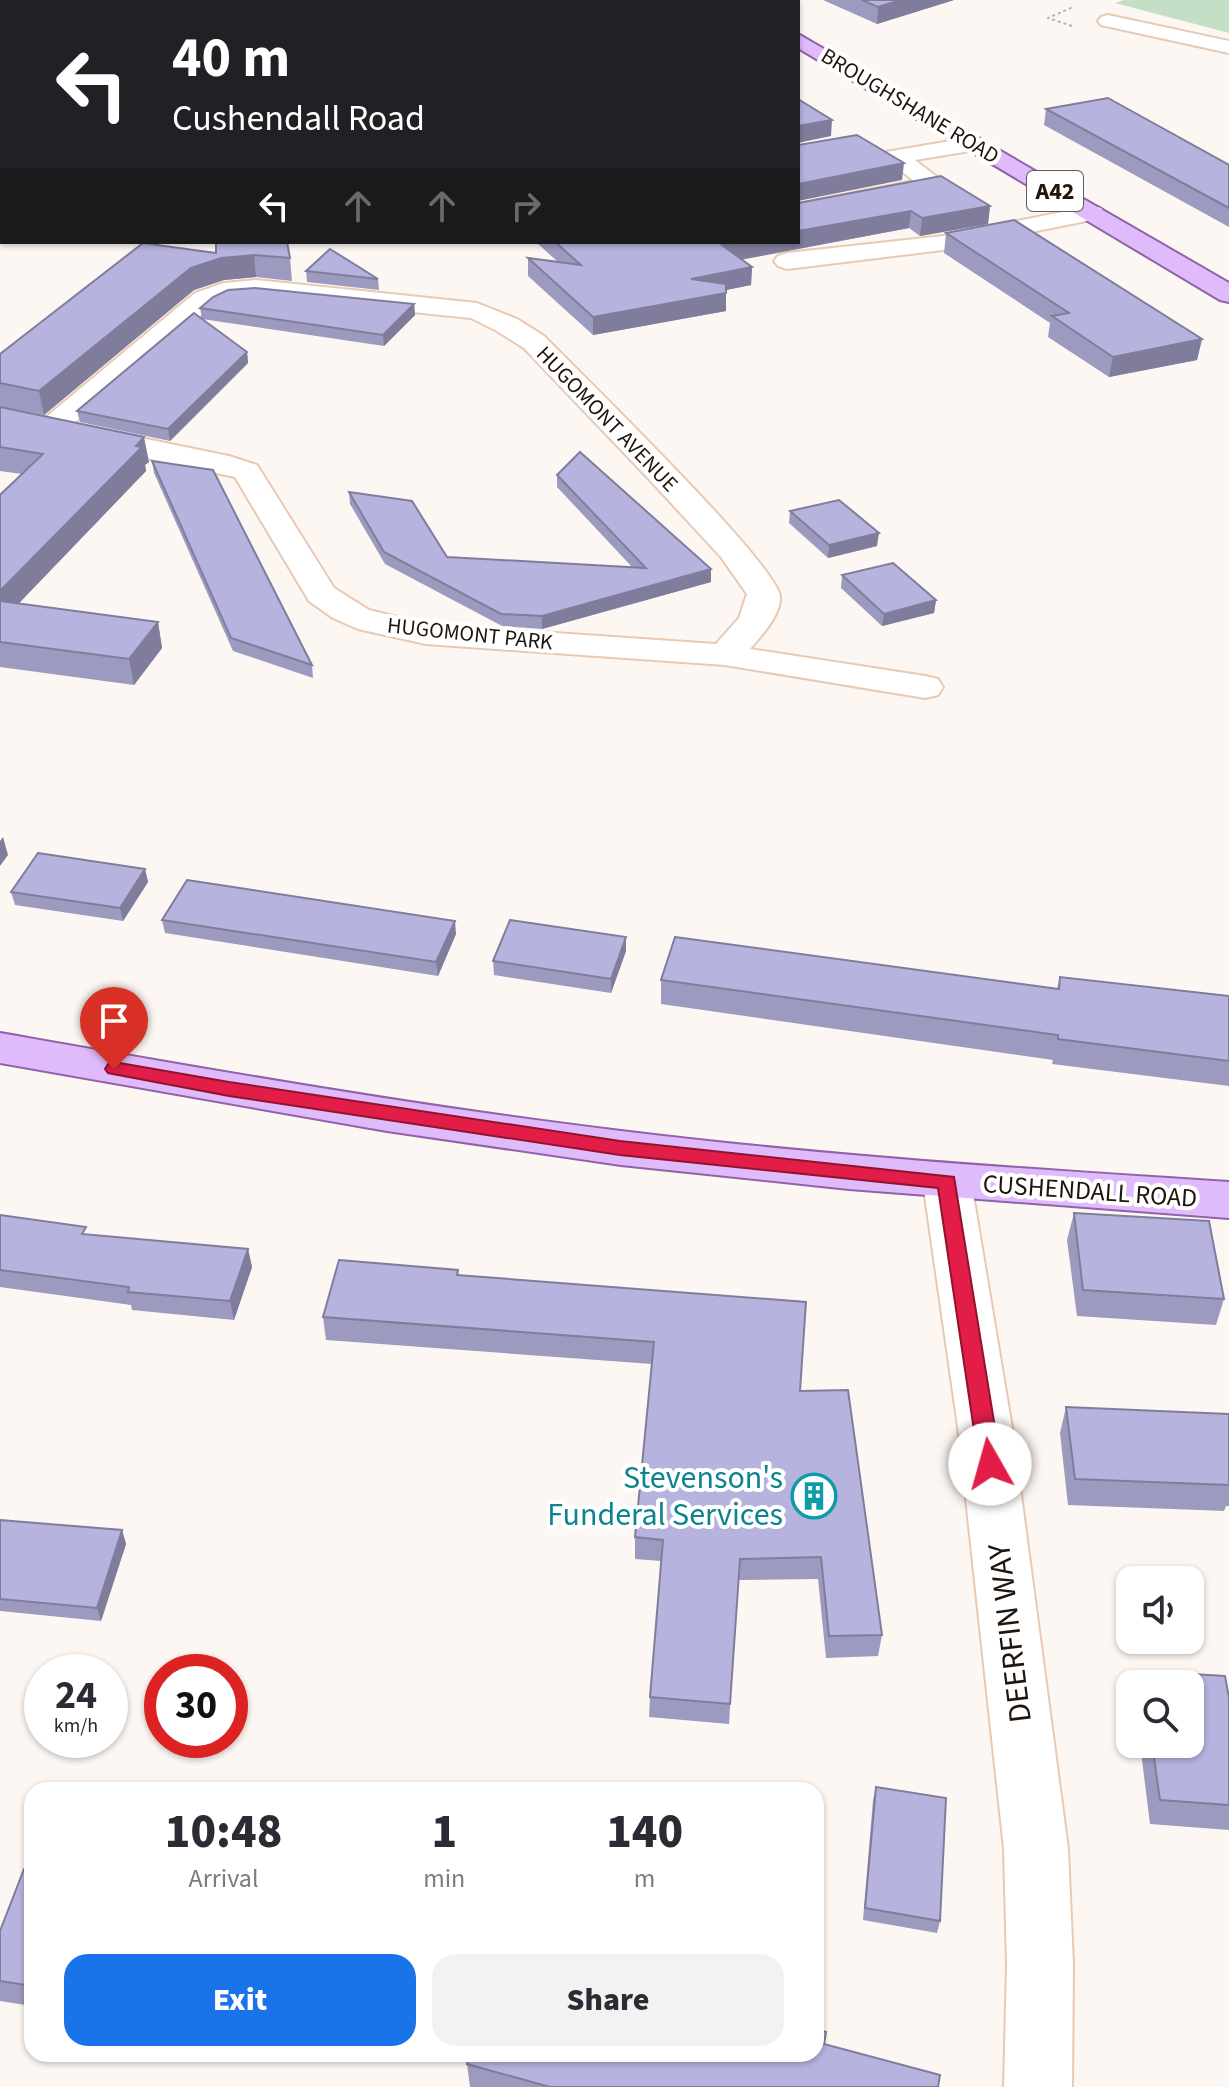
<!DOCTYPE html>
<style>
body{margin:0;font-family:"Source Sans 3",sans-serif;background:#f2f2f3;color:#2b2b33;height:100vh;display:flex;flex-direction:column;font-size:30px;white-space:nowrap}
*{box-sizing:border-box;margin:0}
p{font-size:26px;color:#7c7c81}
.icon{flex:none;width:44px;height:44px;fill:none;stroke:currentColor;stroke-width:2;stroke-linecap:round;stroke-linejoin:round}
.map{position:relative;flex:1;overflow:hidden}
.side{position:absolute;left:24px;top:1782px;width:800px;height:280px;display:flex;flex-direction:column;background:#fff;border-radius:24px;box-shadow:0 2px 6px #0004}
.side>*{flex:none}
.hud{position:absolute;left:0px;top:0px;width:800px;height:244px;box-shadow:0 2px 6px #0004;background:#202124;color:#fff;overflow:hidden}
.buttons{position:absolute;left:1116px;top:1566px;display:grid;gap:16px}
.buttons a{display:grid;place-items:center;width:88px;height:88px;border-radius:16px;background:#fff;box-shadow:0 2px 6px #0004;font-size:40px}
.speed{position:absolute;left:24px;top:1654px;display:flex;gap:16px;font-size:40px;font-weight:700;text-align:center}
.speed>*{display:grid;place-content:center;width:104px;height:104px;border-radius:50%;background:#fff;box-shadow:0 2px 6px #0004;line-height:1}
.speed small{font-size:20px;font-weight:400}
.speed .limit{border:12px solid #d22;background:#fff;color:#111}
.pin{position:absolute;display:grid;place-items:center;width:68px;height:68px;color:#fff;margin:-82px -34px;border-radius:50% 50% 50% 0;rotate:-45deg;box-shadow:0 0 8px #0007}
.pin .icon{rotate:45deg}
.me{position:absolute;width:88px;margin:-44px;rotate:353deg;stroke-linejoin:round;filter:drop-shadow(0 0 6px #0008)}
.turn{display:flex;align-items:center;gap:28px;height:168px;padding:0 40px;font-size:36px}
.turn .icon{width:104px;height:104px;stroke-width:2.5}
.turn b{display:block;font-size:56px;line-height:68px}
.lanes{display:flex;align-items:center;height:76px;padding:0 40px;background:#0003;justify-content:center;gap:40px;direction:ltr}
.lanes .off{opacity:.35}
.eta{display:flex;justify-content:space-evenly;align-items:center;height:136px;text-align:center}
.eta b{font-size:48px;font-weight:800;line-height:56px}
.action{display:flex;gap:16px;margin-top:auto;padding:16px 40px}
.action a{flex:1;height:92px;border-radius:24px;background:#1a73e8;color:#fff;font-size:32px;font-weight:800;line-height:92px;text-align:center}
.action a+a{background:#f2f2f3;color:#2b2b33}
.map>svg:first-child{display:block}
.green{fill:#c5dfc7}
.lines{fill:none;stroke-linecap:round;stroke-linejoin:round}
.minor-casing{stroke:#e8cab4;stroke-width:4}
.major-casing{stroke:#8f63a7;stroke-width:4}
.path{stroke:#b8b1ac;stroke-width:2;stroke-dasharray:3 3;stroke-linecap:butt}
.minor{fill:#fff;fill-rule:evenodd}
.major{fill:#e0bbfc;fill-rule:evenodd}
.wall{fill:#9d9ac0}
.shaded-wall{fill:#807d9c}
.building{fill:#b7b3df;stroke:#807d9c;stroke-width:2}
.route{fill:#e11d48;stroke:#92132f;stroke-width:2}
.labels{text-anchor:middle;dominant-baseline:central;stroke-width:8;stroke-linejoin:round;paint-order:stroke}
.far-street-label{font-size:22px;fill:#1f150d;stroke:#fff}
.shield{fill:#fff;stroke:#625b56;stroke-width:2}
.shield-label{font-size:24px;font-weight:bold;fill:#1f150d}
.street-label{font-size:26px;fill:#1f150d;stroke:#fff}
.near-culture-label{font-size:32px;fill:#0d838f;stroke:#fff;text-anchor:end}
.near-street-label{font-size:32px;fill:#1f150d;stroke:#fff}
</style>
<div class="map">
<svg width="1229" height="2087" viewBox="0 0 1229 2087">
<rect width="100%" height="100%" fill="#fdf7f3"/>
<!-- green -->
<polygon class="green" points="1124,0 1229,0 1229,33 1115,3"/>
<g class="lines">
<!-- minor casing -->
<g class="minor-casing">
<g id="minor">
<polygon points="451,0 484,0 449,2"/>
<polygon points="756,0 781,0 754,2"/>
<polygon points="1108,15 1229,41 1229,53 1101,25 1098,21 1101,17"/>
<rect x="0" y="94" width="2" height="12"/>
<polygon points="974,137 982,139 985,144 982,149 915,160 941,180 927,194 798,218 798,204 914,181 883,157 886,152"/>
<polygon points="2,164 2,178 0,179 0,165"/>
<polygon points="1092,206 1101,208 1104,213 1101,218 943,250 787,269 778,266 774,261 778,256 787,253 943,236"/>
<path d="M256,280L477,303L517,319L544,336C578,371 779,566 780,597C781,615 761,636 750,649L925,676L938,679L943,687L938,695L925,698L725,665L426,644L358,629L333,618L309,601L235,477L0,427V409L45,418L195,293L224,283ZM256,296L471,318L497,331L524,348L649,479L721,557L747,594L739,618L716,644L426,624L369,610L334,588L257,465L229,456L73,424L213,305L229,298Z"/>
<polygon points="947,1165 964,1170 971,1182 1013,1434 1068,1849 1073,1965 1072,2087 1004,2087 1007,1965 1004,1849 959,1434 923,1182 930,1170"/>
</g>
</g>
<!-- major casing -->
<g class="major-casing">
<g id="major">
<polygon points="717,0 738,0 740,2 719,2"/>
<polygon points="798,34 1229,283 1229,302 1220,300 798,48"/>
<path d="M0,1033C206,1069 413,1106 621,1131C823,1156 1026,1169 1229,1182V1218L849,1189L621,1165L387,1131L0,1063Z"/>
</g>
</g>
<!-- path -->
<g class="path">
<polyline points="284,2 287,0"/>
<polyline points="1072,26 1048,18 1073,7"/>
</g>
<!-- minor -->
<use href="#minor" class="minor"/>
<!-- major -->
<use href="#major" class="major"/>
</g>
<!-- wall -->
<g class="wall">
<polygon points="0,0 2,2 2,49 0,49"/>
<polygon points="317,0 401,0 404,2 318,2"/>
<polygon points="823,0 954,0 877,24"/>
<polygon points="1046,109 1229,165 1229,227 1044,125"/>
<polygon points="798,203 990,206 988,224 920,236 909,228 741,260 752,267 751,285 726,290 726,311 593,335 528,276 528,258 558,262 536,242 798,242"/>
<polygon points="946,233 1202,339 1197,360 1109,377 1048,337 1050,323 944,253"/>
<polygon points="216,242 290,258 292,281 256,277 224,280 194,290 44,415 0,407 0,354 216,253"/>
<polygon points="306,271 378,279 379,290 307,282"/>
<polygon points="414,304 415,315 384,346 202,319 200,308"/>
<polygon points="247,352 248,363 170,441 80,422 77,411"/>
<polygon points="0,407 149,462 145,465 146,471 19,603 158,622 162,648 134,685 0,667 0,495 22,474 0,471"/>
<polygon points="152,461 312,665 313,678 233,651 154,473"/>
<polygon points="557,475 711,582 542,629 502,626 385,564 350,504 349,492 447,557 633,568 557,487"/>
<polygon points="790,511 877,546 828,558 789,523"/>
<polygon points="842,575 936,600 934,613 882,626 841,588"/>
<polygon points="145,869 148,882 123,921 15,905 11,892"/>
<polygon points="162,920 456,934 438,976 165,933"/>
<polygon points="626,951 611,993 494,975 493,961"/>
<polygon points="1060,977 1229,996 1229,1086 1052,1064 1053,1060 661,1004 661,980 1057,989"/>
<polygon points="1074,1213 1224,1299 1216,1325 1077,1316 1067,1240"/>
<polygon points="0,1215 88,1235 248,1249 252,1267 234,1320 132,1310 131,1305 0,1287"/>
<polygon points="458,1270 459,1276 800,1391 882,1635 878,1656 826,1658 818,1579 738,1580 729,1724 649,1717 650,1697 661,1561 635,1559 635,1537 652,1364 326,1340 323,1317"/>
<polygon points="1066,1407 1229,1414 1229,1506 1226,1506 1224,1511 1068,1505 1060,1433"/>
<polygon points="0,1520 122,1530 126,1544 101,1621 0,1611"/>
<polygon points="1142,1671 1225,1676 1229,1698 1229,1830 1150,1824 1140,1744 1190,1744 1190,1684 1138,1684"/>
<polygon points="876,1787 940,1921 937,1933 863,1920 873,1800"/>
<polygon points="32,1870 32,2006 0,2001 0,1931"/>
<polygon points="824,2044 938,2087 470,2087 467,2064"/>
</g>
<!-- shaded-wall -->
<g class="shaded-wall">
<polygon points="247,0 283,0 280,2 245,2"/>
<polygon points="901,0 954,0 877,24 878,7"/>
<polygon points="832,120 831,136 798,143 798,126"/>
<polygon points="904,163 902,180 798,201 798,184"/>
<polygon points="990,206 988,224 920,236 922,218"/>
<polygon points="911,211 909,228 722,263 722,245 741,242 798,242 798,231"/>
<polygon points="254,255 256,277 224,280 194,290 44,415 39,391 191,268 221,258"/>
<polygon points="752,267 751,285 691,297 691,279"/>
<polygon points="726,293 726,311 593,335 593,317"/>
<polygon points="414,304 415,315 384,346 383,335"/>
<polygon points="1202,339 1197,360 1109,377 1113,357"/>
<polygon points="247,352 248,363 170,441 168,429"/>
<polygon points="144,437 149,462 145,465 146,471 0,623 0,591"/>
<polygon points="879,533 877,546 828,558 829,545"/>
<polygon points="711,569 711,582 542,629 542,616"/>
<polygon points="936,600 934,613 882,626 884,614"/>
<polygon points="158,622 162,648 134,685 129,659"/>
<polygon points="3,837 8,855 0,866 0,841"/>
<polygon points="145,869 148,882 123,921 120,908"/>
<polygon points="455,921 456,934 438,976 436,962"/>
<polygon points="626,937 626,951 611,993 611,979"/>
<polygon points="248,1249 252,1267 234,1320 230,1301"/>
<polygon points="122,1530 126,1544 101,1621 97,1608"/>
</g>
<!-- building -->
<g class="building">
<polygon points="0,0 247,0 245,2 2,2 2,25 0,25"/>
<polygon points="333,0 401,0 404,2 334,2"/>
<polygon points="595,0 636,0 640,2 581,2"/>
<polygon points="862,0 901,0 878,7"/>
<polygon points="1108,98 1229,165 1229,208 1046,109"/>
<polygon points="798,99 832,120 798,126"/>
<polygon points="857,135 904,163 798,184 798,191 798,145"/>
<polygon points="941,176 990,206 922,218 911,211 798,231 798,203"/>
<polygon points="1014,220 1202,339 1113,357 1052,316 1069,313 946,233"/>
<polygon points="216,242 287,242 290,258 254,255 221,258 191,268 39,391 0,383 0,354 143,243 216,253"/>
<polygon points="555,242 741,242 722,245 752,267 691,279 726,284 726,293 593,317 528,258 581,265"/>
<polygon points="330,249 378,279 306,271"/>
<polygon points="255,288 414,304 383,335 200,308 213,297 228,290"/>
<polygon points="194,313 247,352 168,429 77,411"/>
<polygon points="0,407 144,437 136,446 142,447 0,591 0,495 43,454 0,447"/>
<polygon points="580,452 711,569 542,616 501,614 384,552 349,492 412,501 447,557 646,568 557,475"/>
<polygon points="152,461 213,470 312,665 231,638"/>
<polygon points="839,500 879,533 829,545 790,511"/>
<polygon points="893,563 936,600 884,614 842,575"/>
<polygon points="0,601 158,622 129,659 0,642"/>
<polygon points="38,853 145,869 120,908 11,892"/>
<polygon points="187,880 455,921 436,962 162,920"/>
<polygon points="510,920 626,937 611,979 493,961"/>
<polygon points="675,937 1059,989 1060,977 1229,996 1229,1061 1058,1039 1058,1035 661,980"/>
<polygon points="1074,1213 1209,1221 1224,1299 1083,1290"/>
<polygon points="0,1215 86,1227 82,1234 248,1249 230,1301 128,1292 129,1287 0,1270"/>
<polygon points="339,1260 458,1270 457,1275 806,1302 800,1391 848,1390 882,1635 829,1636 821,1557 740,1559 730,1704 650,1697 663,1540 635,1537 654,1342 323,1317"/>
<polygon points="1066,1407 1229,1414 1229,1485 1075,1479"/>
<polygon points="0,1520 122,1530 97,1608 0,1599"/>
<polygon points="1142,1671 1225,1676 1229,1698 1229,1805 1160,1800 1152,1744 1190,1744 1190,1684 1144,1684"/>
<polygon points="876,1787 946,1798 940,1921 865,1908"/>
<polygon points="24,1869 32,1870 32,1986 0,1981 0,1931"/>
<polygon points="816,2029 826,2032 824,2044 940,2075 938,2087 550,2087 467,2064 470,2054 816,2054"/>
</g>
<!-- route -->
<polygon class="route" points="114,1062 229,1082 620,1141 954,1177 1001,1464 998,1471 990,1474 982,1471 979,1464 938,1188 620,1155 229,1096 108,1073 105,1069 108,1064"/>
<!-- icons -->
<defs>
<g id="building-ring" transform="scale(2.3)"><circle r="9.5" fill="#fff" stroke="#0f9aa8" stroke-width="1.5"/><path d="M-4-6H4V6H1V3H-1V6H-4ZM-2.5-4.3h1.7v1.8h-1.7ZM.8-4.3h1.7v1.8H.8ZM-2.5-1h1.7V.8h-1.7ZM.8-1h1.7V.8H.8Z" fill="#0f9aa8"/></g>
</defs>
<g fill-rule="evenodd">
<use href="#building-ring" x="814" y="1496"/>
</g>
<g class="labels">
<!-- far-street labels -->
<g class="far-street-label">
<text transform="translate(910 106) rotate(31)">BROUGHSHANE ROAD</text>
<text transform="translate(607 419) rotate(46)">HUGOMONT AVENUE</text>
<text transform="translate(470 634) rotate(6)">HUGOMONT PARK</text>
</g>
<!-- shield labels -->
<rect class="shield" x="1027" y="171" width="56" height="40" rx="6"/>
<g class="shield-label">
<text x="1055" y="191">A42</text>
</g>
<!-- street labels -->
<g class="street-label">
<text transform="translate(1090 1191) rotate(4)">CUSHENDALL ROAD</text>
</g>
<!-- near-culture labels -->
<g class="near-culture-label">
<text x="783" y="1478">Stevenson's<tspan x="783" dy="37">Funderal Services</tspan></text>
</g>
<!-- near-street labels -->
<g class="near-street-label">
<text transform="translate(1010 1633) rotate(-97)">DEERFIN WAY</text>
</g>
</g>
</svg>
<div class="buttons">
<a><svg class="icon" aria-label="sound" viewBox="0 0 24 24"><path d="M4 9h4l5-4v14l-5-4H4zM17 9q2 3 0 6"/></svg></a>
<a><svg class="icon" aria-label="search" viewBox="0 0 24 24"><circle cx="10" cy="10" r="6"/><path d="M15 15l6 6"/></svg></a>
</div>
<div class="speed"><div>24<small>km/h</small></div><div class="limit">30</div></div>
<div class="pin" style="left:114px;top:1069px;background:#d93025"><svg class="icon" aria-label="arrive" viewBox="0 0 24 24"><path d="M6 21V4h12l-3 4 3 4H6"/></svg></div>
<svg class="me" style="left:990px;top:1464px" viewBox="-20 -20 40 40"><circle r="19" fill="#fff"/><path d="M0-13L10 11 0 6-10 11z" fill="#e11d48"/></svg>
<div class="hud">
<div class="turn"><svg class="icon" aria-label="left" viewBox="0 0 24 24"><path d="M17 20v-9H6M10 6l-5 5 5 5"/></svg><div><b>40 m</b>Cushendall Road</div></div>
<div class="lanes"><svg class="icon" aria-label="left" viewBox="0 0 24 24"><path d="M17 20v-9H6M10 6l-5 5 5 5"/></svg><svg class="icon off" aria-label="ahead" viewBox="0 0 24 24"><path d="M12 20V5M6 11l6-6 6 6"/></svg><svg class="icon off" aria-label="ahead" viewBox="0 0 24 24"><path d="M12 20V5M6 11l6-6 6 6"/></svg><svg class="icon off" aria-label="right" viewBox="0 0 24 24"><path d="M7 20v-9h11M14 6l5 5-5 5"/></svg></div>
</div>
<section class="side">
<div class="eta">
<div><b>10:48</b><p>Arrival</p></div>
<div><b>1</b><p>min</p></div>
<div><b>140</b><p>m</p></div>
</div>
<div class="action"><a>Exit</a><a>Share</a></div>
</section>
</div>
